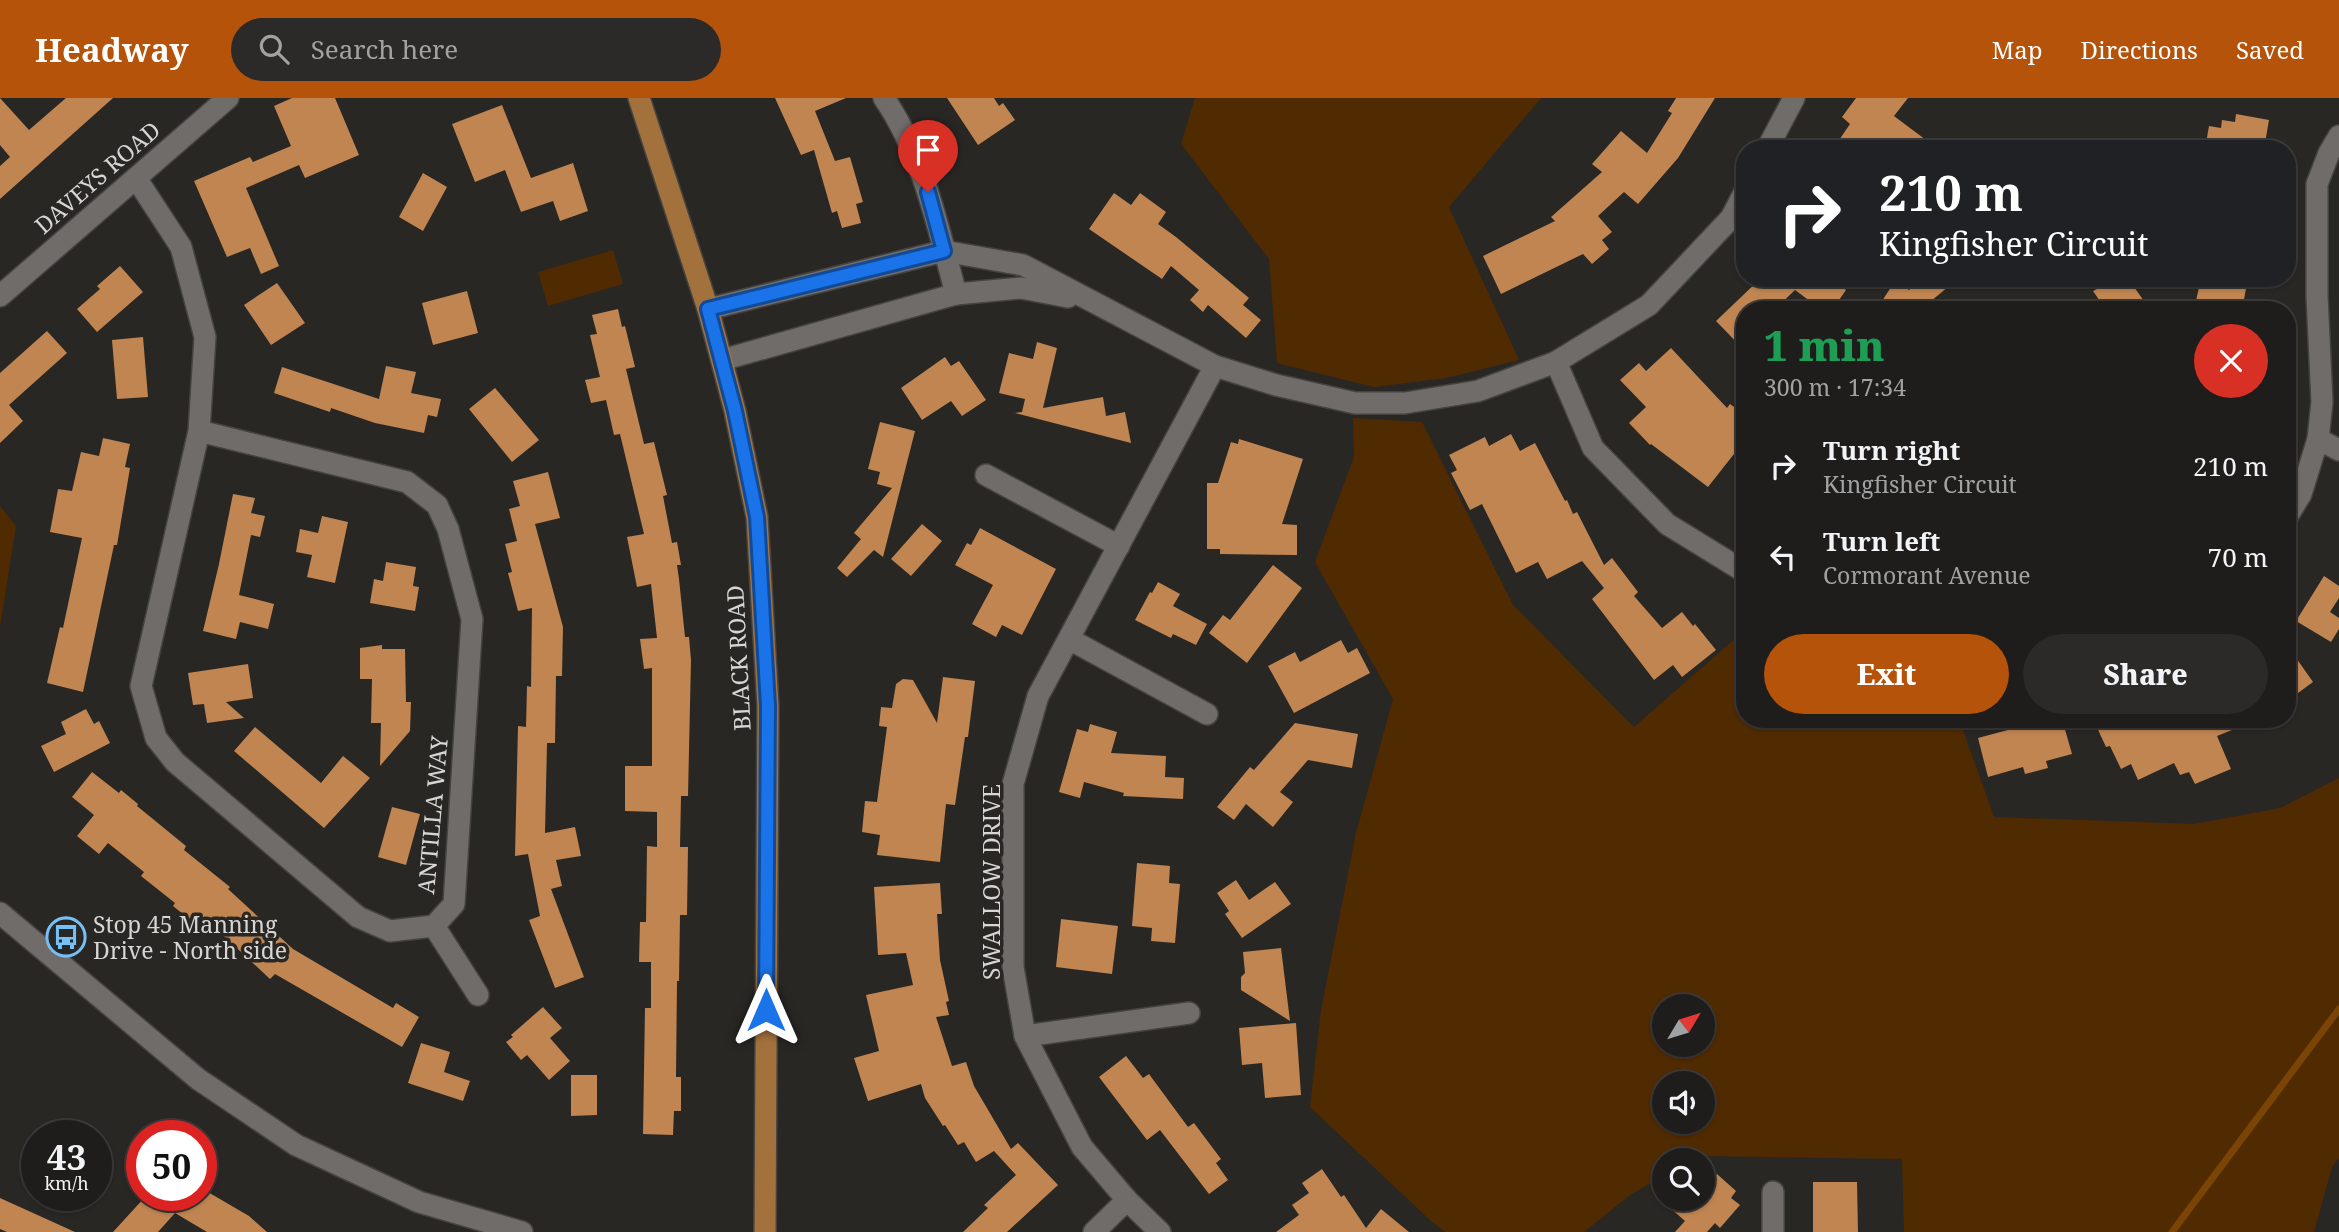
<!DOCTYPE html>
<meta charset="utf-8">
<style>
body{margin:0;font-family:"Noto Serif",serif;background:#2c2a28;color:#f1f3f6;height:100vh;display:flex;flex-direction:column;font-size:26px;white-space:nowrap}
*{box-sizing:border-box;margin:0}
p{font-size:23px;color:#a1a2a3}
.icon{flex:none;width:38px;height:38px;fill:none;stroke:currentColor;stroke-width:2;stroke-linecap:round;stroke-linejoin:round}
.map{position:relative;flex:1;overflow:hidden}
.sheet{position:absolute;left:1736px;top:203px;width:560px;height:427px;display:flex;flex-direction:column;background:#1f1d1b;border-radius:28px;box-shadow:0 2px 5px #0004,0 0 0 2px #3c3b3a}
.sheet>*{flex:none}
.banner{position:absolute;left:1736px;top:42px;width:560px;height:147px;border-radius:28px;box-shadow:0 2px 5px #0004,0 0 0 2px #3c3b3a;background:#202124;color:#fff;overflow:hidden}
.needle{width:46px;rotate:52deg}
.buttons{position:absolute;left:1652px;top:896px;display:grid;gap:14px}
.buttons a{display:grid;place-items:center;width:63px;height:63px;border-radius:50%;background:#1f1d1b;box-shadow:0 2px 5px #0004,0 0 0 2px #3c3b3a;font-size:35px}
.speed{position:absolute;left:21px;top:1022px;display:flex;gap:14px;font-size:35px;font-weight:700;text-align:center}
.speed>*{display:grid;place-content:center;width:91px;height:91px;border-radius:50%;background:#1f1d1b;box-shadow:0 2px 5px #0004,0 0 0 2px #3c3b3a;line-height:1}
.speed small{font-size:18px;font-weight:400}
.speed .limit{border:10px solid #d22;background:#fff;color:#111}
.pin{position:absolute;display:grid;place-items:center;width:60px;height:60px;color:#fff;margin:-72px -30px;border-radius:50% 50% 50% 0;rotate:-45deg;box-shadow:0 0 7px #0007}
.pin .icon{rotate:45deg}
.me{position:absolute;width:77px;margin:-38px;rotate:0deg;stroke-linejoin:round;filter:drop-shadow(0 0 5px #0008)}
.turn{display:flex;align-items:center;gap:24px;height:147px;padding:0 28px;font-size:32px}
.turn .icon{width:91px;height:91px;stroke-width:2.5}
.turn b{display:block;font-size:49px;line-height:60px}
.round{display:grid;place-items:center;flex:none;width:74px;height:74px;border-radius:37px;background:#2c2a28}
.overview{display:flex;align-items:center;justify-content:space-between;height:119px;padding:0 28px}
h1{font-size:42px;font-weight:800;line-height:52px;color:#1e9e55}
.primary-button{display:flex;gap:14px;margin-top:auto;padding:14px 28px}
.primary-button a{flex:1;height:80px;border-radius:42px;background:#b45309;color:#fff;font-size:28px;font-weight:800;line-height:80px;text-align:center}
.primary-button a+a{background:#2c2a28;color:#f1f3f6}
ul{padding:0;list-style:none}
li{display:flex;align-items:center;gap:21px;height:91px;padding:0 28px}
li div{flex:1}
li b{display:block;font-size:26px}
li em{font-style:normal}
header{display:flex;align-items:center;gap:42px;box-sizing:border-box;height:98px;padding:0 35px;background:#b45309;color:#fff}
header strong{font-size:33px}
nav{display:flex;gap:38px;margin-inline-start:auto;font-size:24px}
.search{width:490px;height:63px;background:#2c2a28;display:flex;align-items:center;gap:18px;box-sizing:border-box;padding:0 24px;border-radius:38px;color:#a1a2a3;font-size:26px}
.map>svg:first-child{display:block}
.green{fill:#502a00;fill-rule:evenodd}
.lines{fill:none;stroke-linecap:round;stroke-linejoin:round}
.stream{stroke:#7a4405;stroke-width:7}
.building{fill:#c08551}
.minor-casing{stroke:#454341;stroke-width:24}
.major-casing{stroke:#454341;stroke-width:24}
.minor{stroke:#706c6a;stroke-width:21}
.major{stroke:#a3713b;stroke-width:21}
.route-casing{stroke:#114b97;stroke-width:18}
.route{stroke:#1a73e8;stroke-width:12}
.labels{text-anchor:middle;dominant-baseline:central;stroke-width:7;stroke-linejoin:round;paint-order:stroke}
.street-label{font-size:23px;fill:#d7d6d4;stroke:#292724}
.poi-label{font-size:23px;fill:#d7d6d4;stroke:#292724;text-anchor:start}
</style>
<header>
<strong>Headway</strong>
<div class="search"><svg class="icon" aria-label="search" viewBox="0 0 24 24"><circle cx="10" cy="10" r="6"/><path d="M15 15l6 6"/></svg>Search here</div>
<nav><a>Map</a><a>Directions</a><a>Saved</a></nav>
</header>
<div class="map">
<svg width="2339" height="1134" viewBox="0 0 2339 1134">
<rect width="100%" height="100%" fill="#292724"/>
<!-- green -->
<g class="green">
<polygon points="1195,0 1541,0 1449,109 1519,262 1446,280 1374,289 1277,265 1269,161 1181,46"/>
<polygon points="613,152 623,186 548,208 538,174"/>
<path d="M1353,320L1422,324L1513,507L1634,629L1745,532V621H1959L1994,719L2194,726L2280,710L2339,680V1060L2332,1069L2314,1134H1904L1902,1061L1702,1058L1694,1062H1664V1078L1630,1097L1584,1134H1445L1431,1123L1310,1009L1321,912L1356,735L1393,601L1315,464L1354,359ZM1664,908H1703V947H1664ZM1664,985H1703V1024H1664Z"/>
<polygon points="0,408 16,428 0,529"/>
</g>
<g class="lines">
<!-- stream -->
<polyline class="stream" points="2172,1134 2339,911"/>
</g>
<!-- building -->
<g class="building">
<polygon points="0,0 29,32 66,0 113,0 0,101 0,68 10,59 0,47"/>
<polygon points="292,0 335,0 359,57 305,80 299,67 246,90 279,168 261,176 250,150 227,159 194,83 250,59 253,64 291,48 274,8"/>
<polygon points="775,0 846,0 815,13 835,63 850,59 863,104 856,106 861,125 842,130 837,113 832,115 814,52 801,57"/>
<polygon points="947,0 994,0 999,8 1003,5 1015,22 978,47"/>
<polygon points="1676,0 1715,0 1678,60 1638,106 1624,94 1598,118 1612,134 1602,142 1609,151 1592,166 1583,156 1501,196 1483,158 1555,123 1551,119 1602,74 1592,66 1621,33 1647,55 1672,15 1668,13"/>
<polygon points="1856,0 1908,0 1894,18 1938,51 1833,51 1850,26 1842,19"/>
<polygon points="502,7 531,80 573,65 588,113 560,123 553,103 521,114 505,72 475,84 452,26"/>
<polygon points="2236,16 2269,22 2264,51 2205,51 2209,28 2221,30 2222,22 2235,24"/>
<polygon points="423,75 447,89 423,133 399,119"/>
<polygon points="1114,95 1131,107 1140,95 1166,114 1158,126 1176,139 1249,200 1243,207 1261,222 1246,240 1208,207 1203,214 1190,202 1199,192 1171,168 1162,181 1089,131"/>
<polygon points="120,168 143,194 97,234 77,211 100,191 97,188"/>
<polygon points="1761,180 1830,180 1846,192 1832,212 1822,212 1795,192 1774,212 1745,212 1745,253 1716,223"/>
<polygon points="1922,180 1959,180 1920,212 1895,212 1882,203 1895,183 1909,192"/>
<polygon points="2090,180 2128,180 2150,212 2106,212 2093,193 2097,191"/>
<polygon points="2201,180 2248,180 2242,212 2194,212"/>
<polygon points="277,185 305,225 271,247 244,207"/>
<polygon points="467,193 478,235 433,247 422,205"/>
<polygon points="618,211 622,229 625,228 635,269 626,271 644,346 654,344 667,397 663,398 672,445 677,444 681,467 677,467 679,481 685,539 689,539 691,562 688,698 681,698 680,749 688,749 687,817 680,817 679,883 677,883 676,979 681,979 681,1013 674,1013 673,1037 643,1036 645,910 651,910 651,864 639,864 640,824 646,824 647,748 657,749 657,714 625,713 625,668 652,668 652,570 644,571 640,541 657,540 651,486 637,489 627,439 644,436 620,336 614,337 606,302 591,305 585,282 600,279 590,237 597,236 592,217"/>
<polygon points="47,233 67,255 9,307 23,323 0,345 0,275"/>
<polygon points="143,239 148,299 117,301 112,242"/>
<polygon points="1037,244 1057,250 1043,310 1103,299 1106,318 1125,314 1131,345 1015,315 1022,314 1025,301 999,295 1009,255 1033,261"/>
<polygon points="1671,250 1727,310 1730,306 1745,317 1745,342 1708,389 1651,346 1650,347 1629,325 1646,309 1620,282 1639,265 1646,273"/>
<polygon points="945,259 951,268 959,263 986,302 962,318 951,303 922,322 901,290"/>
<polygon points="386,268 416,274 411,295 441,301 437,319 428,317 424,335 375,325 331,310 330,314 274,295 282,269 379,301"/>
<polygon points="495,290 539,342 512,364 469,311"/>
<polygon points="880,324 915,333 883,459 874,452 847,479 837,470 861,441 854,435 892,390 877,386 880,374 868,371"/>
<polygon points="1511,336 1520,353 1535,345 1565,403 1567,402 1573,416 1577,414 1604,467 1612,460 1638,494 1634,498 1662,530 1682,514 1693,528 1695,526 1716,552 1682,579 1673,567 1654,582 1592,501 1604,490 1582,463 1547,481 1538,464 1516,475 1482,406 1470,412 1451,375 1457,372 1449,357 1485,339 1489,348"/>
<polygon points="103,340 130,346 125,369 130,370 117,447 114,447 83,594 47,585 60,529 63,530 82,440 50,434 58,391 72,393 81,354 99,358"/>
<polygon points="1239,341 1303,361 1282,426 1297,427 1297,457 1220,456 1220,451 1207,451 1207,385 1218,385 1231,344 1238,346"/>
<polygon points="548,374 560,420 535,426 563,529 562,578 556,578 555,645 547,645 545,735 575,729 581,758 556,762 562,788 551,791 584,879 555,890 529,822 540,818 528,756 515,758 518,628 526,629 527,588 531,589 532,510 518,513 508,475 512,474 505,446 517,443 509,411 520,408 513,383"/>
<polygon points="233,396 255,400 251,415 265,418 260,439 251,437 239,497 274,506 268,531 240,524 236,541 203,533 219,466"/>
<polygon points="322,418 348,424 335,485 307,479 312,457 296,454 300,431 318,435"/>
<polygon points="922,426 942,443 911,478 891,461"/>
<polygon points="980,430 1056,471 1022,537 1002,527 996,539 972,526 993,487 955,467 967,445 971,447"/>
<polygon points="386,464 416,469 413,488 419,489 415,513 370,505 374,481 383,483"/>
<polygon points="1273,467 1302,490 1247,565 1209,535 1223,517 1230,522"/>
<polygon points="2324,478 2339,488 2339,500 2330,514 2339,520 2339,531 2331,544 2296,523"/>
<polygon points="1158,484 1180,496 1173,508 1207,526 1196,547 1173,536 1171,540 1135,522 1150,494 1152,495"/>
<polygon points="1341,542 1348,555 1357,550 1370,575 1294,615 1268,568 1295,554 1300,564"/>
<polygon points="382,547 382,551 405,551 406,604 411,604 410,633 380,668 381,625 371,625 372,581 360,581 360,550"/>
<polygon points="2287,547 2313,584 2287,603"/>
<polygon points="248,566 253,600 226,604 244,620 207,625 204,606 193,607 188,575"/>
<polygon points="943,579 975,583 968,639 965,639 955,707 946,706 940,764 877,757 880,737 862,734 865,703 877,704 887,629 879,628 881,609 892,610 896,586 903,581 913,582 937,625"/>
<polygon points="86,611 94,626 99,623 110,645 54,674 41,648 66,636 61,624"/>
<polygon points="2049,621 2062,621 2072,656 2046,663 2048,670 2025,676 2023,669 1988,679 1978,640"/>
<polygon points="2093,621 2142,621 2147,630 2169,621 2257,622 2217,638 2231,671 2195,686 2189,674 2180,677 2174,665 2138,682 2131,666 2121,671 2110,648 2106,649"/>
<polygon points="1295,625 1358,636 1352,670 1308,662 1280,694 1293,704 1273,729 1246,706 1234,722 1217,709 1250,669 1254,672"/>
<polygon points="1090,626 1117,634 1111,655 1166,658 1165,679 1184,680 1183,701 1123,698 1124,695 1084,684 1080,700 1059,694 1077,631 1088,634"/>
<polygon points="255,629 321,685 343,658 370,680 324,730 234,653"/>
<polygon points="92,674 119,695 121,692 138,706 137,708 186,748 184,752 230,789 228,791 293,851 393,910 396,905 419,919 402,949 275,876 270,881 210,825 204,833 173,808 175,805 141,778 144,774 108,745 99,756 77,738 94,717 72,699"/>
<polygon points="392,709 420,716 406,767 378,759"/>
<polygon points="1137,765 1170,768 1169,785 1180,786 1175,845 1151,843 1152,830 1132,828"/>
<polygon points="1236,782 1249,802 1275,784 1291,806 1242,840 1225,816 1229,813 1217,795"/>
<polygon points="940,785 942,816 937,816 940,862 949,903 946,904 949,917 936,919 952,968 966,964 974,988 1011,1051 1018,1045 1058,1087 1007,1134 963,1134 988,1110 984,1107 1016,1077 994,1053 976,1064 964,1044 958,1047 945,1027 943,1028 925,1000 921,986 868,1003 854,960 879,953 866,897 913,887 906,855 878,857 874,789"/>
<polygon points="1061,821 1118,828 1112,876 1056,869"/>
<polygon points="1281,850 1290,923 1241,892 1241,879 1245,875 1243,854"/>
<polygon points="543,909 562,930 550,940 570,963 549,982 527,957 521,962 506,944 513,939 511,937"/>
<polygon points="1296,925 1301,997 1265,1000 1262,965 1242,967 1239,930"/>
<polygon points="421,945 450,954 444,974 470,983 463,1003 408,985"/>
<polygon points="1126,958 1143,980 1149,976 1188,1029 1194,1025 1221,1061 1216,1065 1228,1082 1209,1096 1160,1032 1147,1042 1099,979"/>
<polygon points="571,977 597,977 597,1017 571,1018"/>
<polygon points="1703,1070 1714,1080 1717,1076 1736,1093 1731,1100 1740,1107 1720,1130 1715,1125 1707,1134 1675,1134 1685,1123 1660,1101 1703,1101"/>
<polygon points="1322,1071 1341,1099 1344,1097 1366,1130 1381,1111 1409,1134 1276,1134 1299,1117 1292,1107 1309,1095 1302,1085"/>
<polygon points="1813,1084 1857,1084 1858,1134 1813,1134"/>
<polygon points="201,1090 249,1118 267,1134 207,1134 175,1115 158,1134 113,1134 145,1099 142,1097 201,1097"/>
<polygon points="0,1100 75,1134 7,1134 0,1131"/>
</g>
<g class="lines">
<!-- minor casing -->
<g class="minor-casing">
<g id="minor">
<path d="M884,0C923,57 938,129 956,196"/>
<polyline points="1767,51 1794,0"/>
<polyline points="136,80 181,149 205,239 199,333 141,588 156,640 175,664 358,819 390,833 434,828 454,806 472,521 448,431 437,407 407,384 199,333"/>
<polyline points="0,198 228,0"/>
<polyline points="708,211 944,153 1023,167 1215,268 1276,287 1355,305 1405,305 1478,293 1556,264 1649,207 1731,120 1745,93"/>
<polyline points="722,262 956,196 1021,190 1068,199"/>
<polyline points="1556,264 1593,350 1667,426 1745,474"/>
<polyline points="2318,341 2339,352"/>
<polyline points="986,377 1119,448"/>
<polyline points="2287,419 2301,396 2318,341 2322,304 2317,198 2317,86 2329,55 2339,38"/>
<polyline points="1069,541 1207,616"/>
<polyline points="0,815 198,981 296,1047 419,1104 522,1134"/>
<polyline points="434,828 478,897"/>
<polyline points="1025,938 1189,915"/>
<polyline points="1773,1094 1773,1134"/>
<polyline points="1094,1134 1127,1102"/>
<polyline points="1160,1134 1127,1102 1082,1049 1025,938 1013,869 1013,686 1038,598 1215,268"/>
</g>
</g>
<!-- major casing -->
<g class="major-casing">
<polyline id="major" points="639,0 708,211 735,313 757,419 768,608 765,1134"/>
</g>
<!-- minor -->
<use href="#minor" class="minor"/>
<!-- major -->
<use href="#major" class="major"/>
</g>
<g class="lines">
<!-- route casing -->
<g class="route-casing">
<polyline id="route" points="766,912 768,608 757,419 735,313 708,211 944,153 928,94"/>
</g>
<!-- route -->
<use href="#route" class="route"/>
</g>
<!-- icons -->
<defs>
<g id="bus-ring" transform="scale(2.0125)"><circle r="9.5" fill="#292724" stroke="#75c0f6" stroke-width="1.5"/><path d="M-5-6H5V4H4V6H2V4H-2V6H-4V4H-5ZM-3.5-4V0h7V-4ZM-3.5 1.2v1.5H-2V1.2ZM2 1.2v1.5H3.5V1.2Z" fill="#75c0f6"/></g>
</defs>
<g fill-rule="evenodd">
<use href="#bus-ring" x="66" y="839"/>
</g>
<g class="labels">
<!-- street labels -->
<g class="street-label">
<text transform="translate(97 79) rotate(-41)">DAVEYS ROAD</text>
<text transform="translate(738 560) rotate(-93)">BLACK ROAD</text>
<text transform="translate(432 717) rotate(-85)">ANTILLA WAY</text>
<text transform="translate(991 784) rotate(-90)">SWALLOW DRIVE</text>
</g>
<!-- poi labels -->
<g class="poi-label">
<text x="93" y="826">Stop 45 Manning<tspan x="93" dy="26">Drive - North side</tspan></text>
</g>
</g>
</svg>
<div class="buttons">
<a><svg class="needle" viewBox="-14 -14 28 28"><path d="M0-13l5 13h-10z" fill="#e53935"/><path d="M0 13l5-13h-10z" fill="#a1a2a3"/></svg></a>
<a><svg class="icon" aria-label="sound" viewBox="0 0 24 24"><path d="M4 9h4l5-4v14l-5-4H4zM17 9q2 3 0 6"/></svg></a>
<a><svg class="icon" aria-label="search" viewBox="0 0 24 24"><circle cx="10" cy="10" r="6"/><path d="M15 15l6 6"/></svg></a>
</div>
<div class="speed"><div>43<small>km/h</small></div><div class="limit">50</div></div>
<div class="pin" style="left:928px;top:94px;background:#d93025"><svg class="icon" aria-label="arrive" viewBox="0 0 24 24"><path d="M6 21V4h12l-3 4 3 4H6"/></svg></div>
<svg class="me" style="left:766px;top:912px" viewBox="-20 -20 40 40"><path d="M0-17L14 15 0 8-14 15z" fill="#1a73e8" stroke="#fff" stroke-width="4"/></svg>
<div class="banner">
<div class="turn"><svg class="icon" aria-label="right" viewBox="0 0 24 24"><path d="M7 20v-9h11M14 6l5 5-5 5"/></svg><div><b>210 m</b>Kingfisher Circuit</div></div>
</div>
<section class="sheet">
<div class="overview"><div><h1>1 min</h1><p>300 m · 17:34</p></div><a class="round" style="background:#d93025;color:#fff"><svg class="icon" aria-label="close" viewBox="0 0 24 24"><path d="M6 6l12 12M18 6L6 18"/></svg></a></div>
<ul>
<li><svg class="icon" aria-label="right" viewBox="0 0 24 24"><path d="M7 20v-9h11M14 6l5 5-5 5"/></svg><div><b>Turn right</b><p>Kingfisher Circuit</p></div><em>210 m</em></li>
<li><svg class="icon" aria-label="left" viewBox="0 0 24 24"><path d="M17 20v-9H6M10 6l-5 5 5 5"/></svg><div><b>Turn left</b><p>Cormorant Avenue</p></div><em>70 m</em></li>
</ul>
<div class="primary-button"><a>Exit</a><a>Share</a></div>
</section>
</div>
